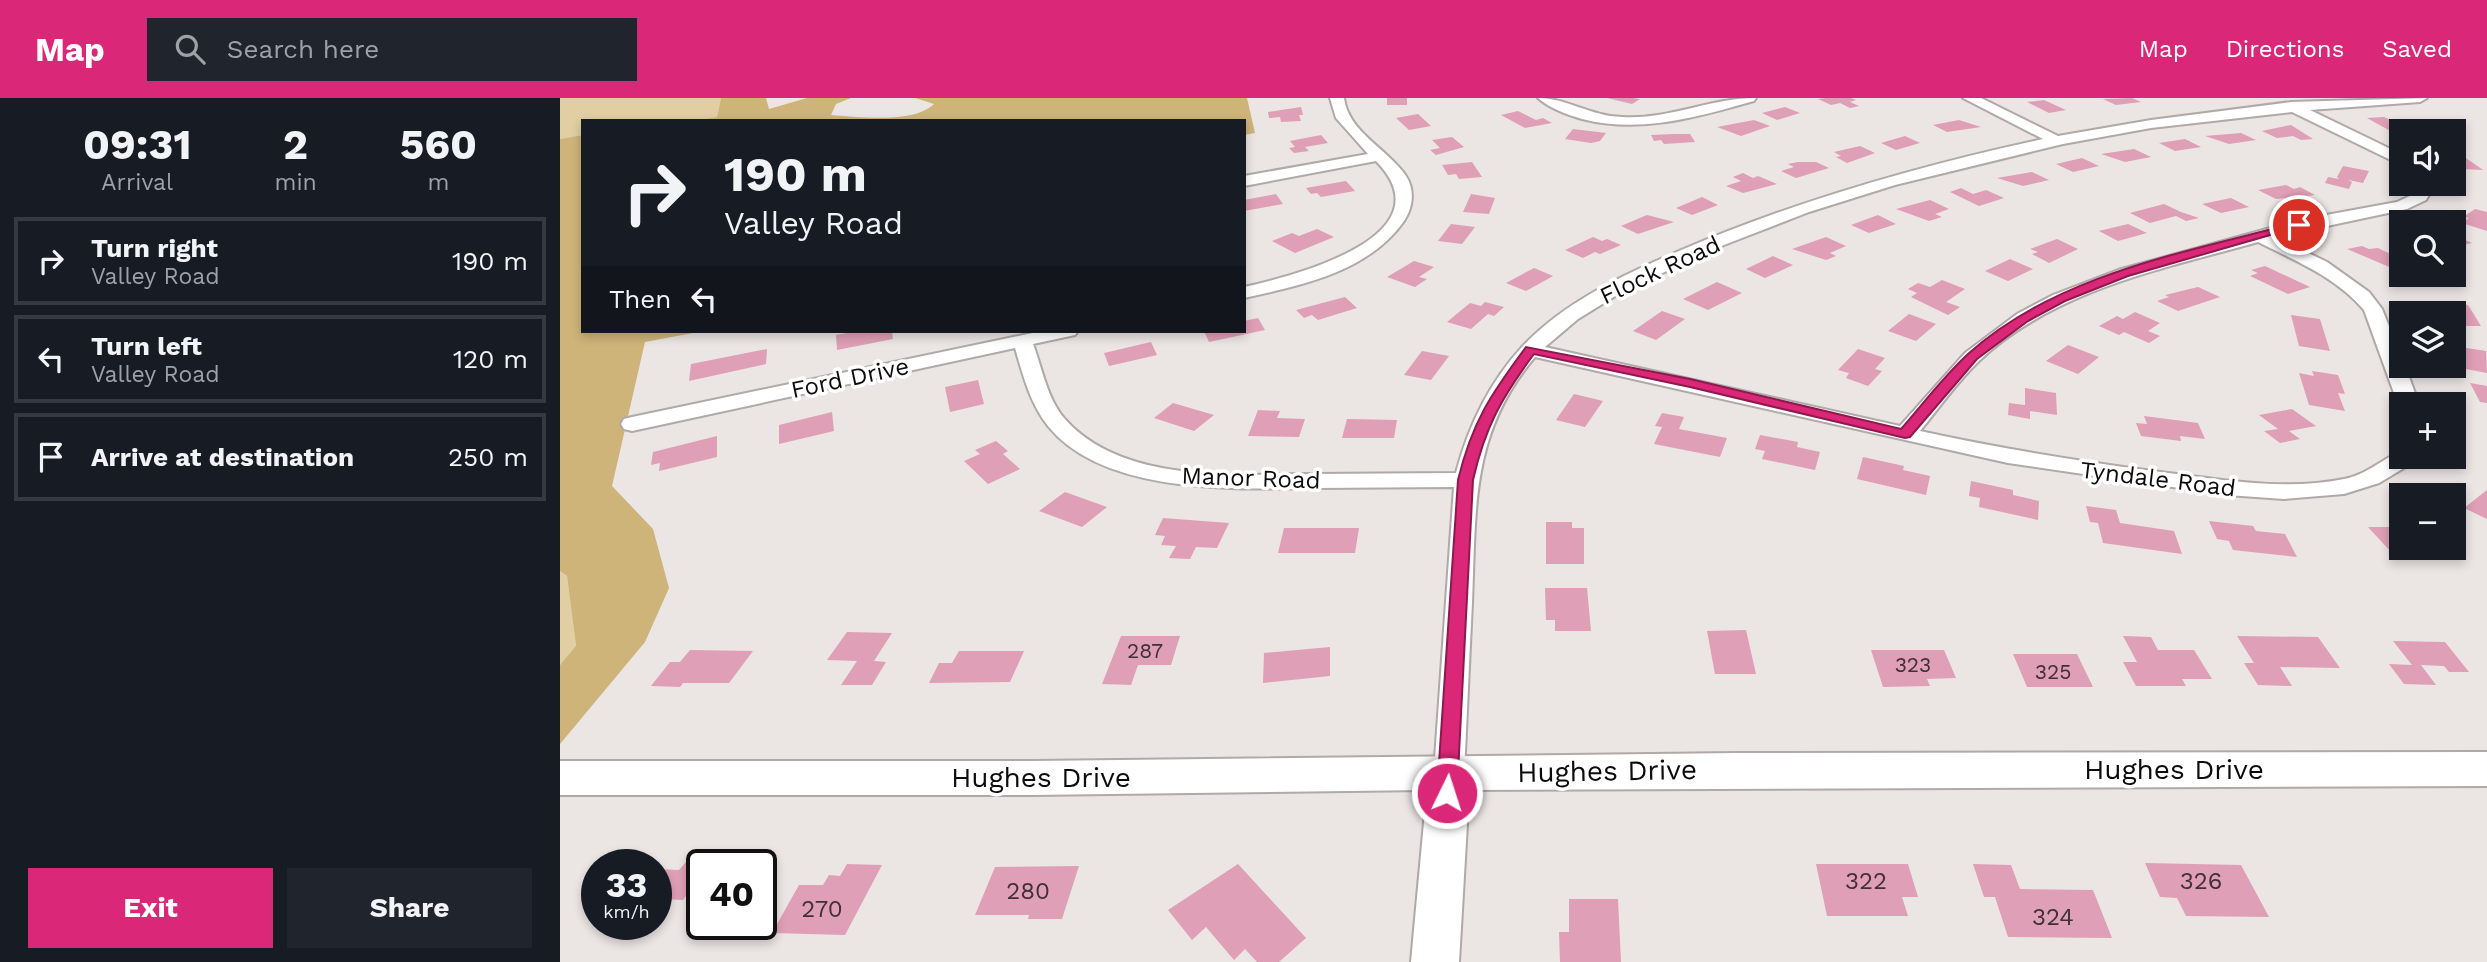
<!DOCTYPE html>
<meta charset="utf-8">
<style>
body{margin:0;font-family:"Work Sans",sans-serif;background:#20242c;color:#f1f3f6;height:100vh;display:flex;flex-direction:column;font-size:26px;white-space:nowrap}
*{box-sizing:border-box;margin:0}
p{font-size:23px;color:#9ea1a6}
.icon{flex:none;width:38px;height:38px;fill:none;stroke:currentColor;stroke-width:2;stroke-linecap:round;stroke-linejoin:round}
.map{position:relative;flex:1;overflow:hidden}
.sheet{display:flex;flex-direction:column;background:#171b24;width:560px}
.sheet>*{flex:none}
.top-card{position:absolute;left:21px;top:21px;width:665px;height:214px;border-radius:0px;box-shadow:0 4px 10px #0003;background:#171b24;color:#f1f3f6;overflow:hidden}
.tools{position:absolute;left:1829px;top:21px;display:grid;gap:14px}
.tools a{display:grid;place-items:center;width:77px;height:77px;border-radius:0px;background:#171b24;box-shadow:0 4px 10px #0003;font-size:35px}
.speed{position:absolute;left:21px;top:751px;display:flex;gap:14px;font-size:35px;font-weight:700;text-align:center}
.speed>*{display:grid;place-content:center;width:91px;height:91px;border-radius:50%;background:#171b24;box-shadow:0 4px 10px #0003;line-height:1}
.speed small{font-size:18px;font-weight:400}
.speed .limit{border:4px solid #111;border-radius:10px;background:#fff;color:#111}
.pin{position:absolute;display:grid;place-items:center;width:60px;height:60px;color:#fff;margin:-30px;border:4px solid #fff;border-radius:50%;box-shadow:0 2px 7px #0007}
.me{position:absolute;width:77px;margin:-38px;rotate:4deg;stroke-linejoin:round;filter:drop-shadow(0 0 5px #0008)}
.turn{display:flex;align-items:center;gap:24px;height:147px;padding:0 28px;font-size:32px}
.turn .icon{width:91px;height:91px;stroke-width:2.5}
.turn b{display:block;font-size:49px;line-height:60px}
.then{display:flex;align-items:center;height:66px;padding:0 28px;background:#0003;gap:14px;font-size:26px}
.eta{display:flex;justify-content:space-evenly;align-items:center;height:119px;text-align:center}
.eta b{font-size:42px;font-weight:700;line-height:49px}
.button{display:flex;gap:14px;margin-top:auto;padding:14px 28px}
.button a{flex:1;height:80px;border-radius:0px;background:#db2777;color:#fff;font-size:28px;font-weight:700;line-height:80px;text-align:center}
.button a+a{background:#20242c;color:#f1f3f6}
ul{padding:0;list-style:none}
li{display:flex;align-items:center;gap:21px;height:88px;margin:0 14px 10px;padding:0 14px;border:4px solid #363941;border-radius:0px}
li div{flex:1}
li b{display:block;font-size:26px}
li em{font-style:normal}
header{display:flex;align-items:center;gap:42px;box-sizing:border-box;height:98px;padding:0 35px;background:#db2777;color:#fff}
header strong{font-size:33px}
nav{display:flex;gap:38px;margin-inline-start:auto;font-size:24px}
.search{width:490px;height:63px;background:#20242c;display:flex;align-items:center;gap:18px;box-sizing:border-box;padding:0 24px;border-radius:0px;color:#9ea1a6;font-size:26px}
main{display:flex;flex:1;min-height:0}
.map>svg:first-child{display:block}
.green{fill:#e1cea2}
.forest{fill:#ceb479}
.building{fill:#df9fb7}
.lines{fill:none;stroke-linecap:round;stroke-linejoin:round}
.street-casing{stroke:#afa9a8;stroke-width:4}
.secondary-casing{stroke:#afa9a8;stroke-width:4}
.street{fill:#fff;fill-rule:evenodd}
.secondary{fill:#fff;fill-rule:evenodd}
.route{fill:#db2777;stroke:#8e194d;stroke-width:2}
.labels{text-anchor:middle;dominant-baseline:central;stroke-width:7;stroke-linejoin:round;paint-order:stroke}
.number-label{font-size:21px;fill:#423036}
.street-label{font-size:24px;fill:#0d0b0b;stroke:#fff}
.near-number-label{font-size:24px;fill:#423036}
.near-street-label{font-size:28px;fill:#0d0b0b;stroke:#fff}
</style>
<header>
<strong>Map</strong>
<div class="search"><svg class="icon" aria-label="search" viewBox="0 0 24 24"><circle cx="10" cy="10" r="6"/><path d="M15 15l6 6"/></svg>Search here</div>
<nav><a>Map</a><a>Directions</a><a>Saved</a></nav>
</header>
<main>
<section class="sheet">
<div class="eta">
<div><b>09:31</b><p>Arrival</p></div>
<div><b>2</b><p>min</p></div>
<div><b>560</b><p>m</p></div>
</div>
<ul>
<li><svg class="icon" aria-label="right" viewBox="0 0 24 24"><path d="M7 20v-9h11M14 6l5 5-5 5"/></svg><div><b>Turn right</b><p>Valley Road</p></div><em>190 m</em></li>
<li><svg class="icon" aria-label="left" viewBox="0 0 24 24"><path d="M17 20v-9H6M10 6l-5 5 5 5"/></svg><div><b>Turn left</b><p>Valley Road</p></div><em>120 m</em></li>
<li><svg class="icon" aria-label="arrive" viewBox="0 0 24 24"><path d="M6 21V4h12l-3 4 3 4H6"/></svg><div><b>Arrive at destination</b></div><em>250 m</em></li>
</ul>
<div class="button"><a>Exit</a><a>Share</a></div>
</section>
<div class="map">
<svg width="1927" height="864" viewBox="0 0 1927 864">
<rect width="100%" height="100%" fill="#ebe5e4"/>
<!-- green -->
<g class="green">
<polygon points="0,0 161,0 157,19 132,23 23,23 23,37 0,41"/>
<polygon points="0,473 7,478 16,549 0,567"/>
</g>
<!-- forest -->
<g class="forest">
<path d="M161,0H206L209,11L247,0H291L276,6L271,17C298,19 354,26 374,6L355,0H687L695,35L684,37V23H132L157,19Z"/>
<polygon points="23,37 23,233 144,233 85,244 52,388 93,431 109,490 85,544 0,646 0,567 16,548 7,478 0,473 0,41"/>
</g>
<!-- building -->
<g class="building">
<rect x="827" y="0" width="20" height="7"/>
<polygon points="1047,0 1073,0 1080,1 1072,6"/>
<polygon points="1265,0 1291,0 1296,2 1290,4 1299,8 1290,10 1280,5 1271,7 1258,1"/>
<polygon points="1572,0 1581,4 1556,7 1543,1"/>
<polygon points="1484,2 1506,12 1489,15 1467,4"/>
<polygon points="741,9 743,17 739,17 741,23 721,24 720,19 709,20 708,14"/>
<polygon points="1225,9 1240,15 1217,22 1202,15"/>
<polygon points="958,13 976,22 983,20 992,25 965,30 941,17"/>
<polygon points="858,16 871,28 849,32 836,20"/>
<polygon points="1824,19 1851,31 1834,35 1807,20"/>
<polygon points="1194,22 1210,28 1181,38 1157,29"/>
<polygon points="1399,22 1421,29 1387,34 1373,27"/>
<polygon points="1731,27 1753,41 1741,42 1733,38 1717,40 1702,33"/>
<polygon points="1013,31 1046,35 1040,43 1031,45 1005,41"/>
<polygon points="1681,35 1696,42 1669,46 1645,38"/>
<polygon points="1114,36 1130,36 1135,44 1104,46 1101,42 1094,43 1091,37"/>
<polygon points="761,37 768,45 745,49 749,53 734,55 729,50 735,49 730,43"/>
<polygon points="1345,38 1360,45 1336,52 1321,45"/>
<polygon points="892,39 904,49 876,57 870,52 880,50 872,42"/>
<polygon points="1625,41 1641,49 1615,53 1599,45"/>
<polygon points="1300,48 1315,55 1287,65 1276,59 1281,58 1274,54"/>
<polygon points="1574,51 1591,59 1565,64 1541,56"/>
<polygon points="1894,58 1903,58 1923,72 1902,71 1894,66"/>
<polygon points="1522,60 1539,68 1513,74 1496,66"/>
<polygon points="912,64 922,79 899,81 896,76 888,77 882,67"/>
<polygon points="1238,64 1256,64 1269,70 1236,80 1221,73 1234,69 1228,66"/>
<polygon points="1783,68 1809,73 1803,85 1788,82 1792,84 1789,91 1765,85 1768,79 1779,81 1777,79"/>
<polygon points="1472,74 1489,82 1463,88 1437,80"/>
<polygon points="1183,75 1193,80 1198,78 1217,86 1183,95 1166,88 1181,83 1173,79"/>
<polygon points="786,83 795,93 761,99 757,95 751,96 746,90"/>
<polygon points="1726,87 1734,91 1740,89 1755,97 1716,101 1698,92"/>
<polygon points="1401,90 1413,96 1426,92 1444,100 1419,108 1390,94"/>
<polygon points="716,96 723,106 684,113 684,102"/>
<polygon points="911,96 935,100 929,116 903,114"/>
<polygon points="1142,99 1158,107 1132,117 1116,110"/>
<polygon points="1671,100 1689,109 1661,115 1642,106"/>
<polygon points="1370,102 1389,111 1375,116 1382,119 1369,123 1336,111"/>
<polygon points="1604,106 1621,114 1639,120 1626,123 1616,118 1590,125 1570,115"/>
<polygon points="1915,111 1927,114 1927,133 1902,125 1909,120 1903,119"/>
<polygon points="1087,117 1114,124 1078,136 1061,128"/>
<polygon points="1318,117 1336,126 1309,135 1291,127"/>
<polygon points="891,126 915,129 902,146 878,143"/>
<polygon points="1568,126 1587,135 1558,143 1539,133"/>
<polygon points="757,131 774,139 735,155 712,143 732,135 739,138"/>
<polygon points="1894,137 1912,145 1894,149"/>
<polygon points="1033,139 1042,143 1047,141 1061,147 1040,156 1035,154 1023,160 1005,152"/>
<polygon points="1266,139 1286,148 1270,155 1276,158 1266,162 1232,151"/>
<polygon points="1497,141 1518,151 1489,165 1472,156 1478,154 1470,151"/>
<polygon points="1802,148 1809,151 1818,150 1841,161 1841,170 1834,171 1787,151"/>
<polygon points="1213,158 1233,167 1205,180 1186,171"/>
<polygon points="1450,161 1473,171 1448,183 1425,173"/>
<polygon points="854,163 874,169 859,179 867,181 855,189 827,179"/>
<polygon points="1705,168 1750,189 1728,196 1690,178 1698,175 1691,172"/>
<polygon points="974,170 993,178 966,193 946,185"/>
<polygon points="1382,182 1405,191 1386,204 1400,209 1388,217 1351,199 1357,195 1348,191 1358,185 1370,189"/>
<polygon points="1157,184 1182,195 1148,212 1123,201"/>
<polygon points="1638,189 1660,199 1618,213 1597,203 1609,199 1605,197"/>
<polygon points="785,199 797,210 758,222 752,217 744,220 736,212"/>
<polygon points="1877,203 1908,207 1921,228 1894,228 1894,215 1877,215 1875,211 1883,212"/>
<polygon points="925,204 944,209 934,218 928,216 911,231 887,224 910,205 921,208"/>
<polygon points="1102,213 1125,221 1096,242 1073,233"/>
<polygon points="1575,214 1600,225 1588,233 1600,238 1589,245 1564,234 1559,237 1539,228 1557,218 1563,221"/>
<polygon points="1349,216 1376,226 1356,243 1328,233"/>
<polygon points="1731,217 1760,221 1770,253 1739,248"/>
<polygon points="698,220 705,232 649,244 644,233 684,233 684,223"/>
<polygon points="298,233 332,233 333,241 277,252 276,237"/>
<polygon points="591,244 597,257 549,268 544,255"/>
<polygon points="1508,247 1539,259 1518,276 1486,263"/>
<polygon points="1894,248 1926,253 1927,275 1906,271"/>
<polygon points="207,251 206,266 129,283 131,266"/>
<polygon points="1298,251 1325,260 1315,271 1322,273 1308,288 1286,280 1289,275 1278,272"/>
<polygon points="862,253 889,258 871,282 844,277"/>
<polygon points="1752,273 1778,277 1785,296 1778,295 1785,313 1749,307 1739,275 1754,278"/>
<polygon points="418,282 424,306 390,314 385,289"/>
<polygon points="1910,285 1927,288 1927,305 1920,304"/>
<polygon points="1465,290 1496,295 1497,317 1470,313 1470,321 1448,317 1449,305 1465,307"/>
<polygon points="1014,296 1043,303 1025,329 996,322"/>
<polygon points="613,305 654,317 634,333 594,320"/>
<polygon points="1732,311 1756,328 1729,333 1740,341 1720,345 1704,333 1718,331 1699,317"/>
<polygon points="698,312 720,313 717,320 745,321 739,339 688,338"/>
<polygon points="272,314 274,333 219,346 219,327"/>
<polygon points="1102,315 1124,319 1119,331 1167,340 1160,359 1094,346 1102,329 1095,328"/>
<polygon points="1584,318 1638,325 1645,341 1620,338 1621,343 1581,338 1576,325 1587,326"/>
<polygon points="787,321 837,322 834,340 782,340"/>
<polygon points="1200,337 1238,344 1237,349 1260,354 1255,372 1202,361 1205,353 1195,351"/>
<polygon points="157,338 157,359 99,373 100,365 91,367 93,354"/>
<polygon points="436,343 448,353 443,356 460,371 428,386 404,363 420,356 415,352"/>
<polygon points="1303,359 1344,368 1343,372 1370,378 1366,397 1297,381"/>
<polygon points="1411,383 1453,392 1453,397 1479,403 1478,422 1419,409 1420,400 1409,398"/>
<polygon points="1927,392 1927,421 1904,410"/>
<polygon points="505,394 547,409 522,429 479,413"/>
<polygon points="1526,408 1556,412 1560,425 1614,433 1622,456 1543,445 1538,425 1530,424"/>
<polygon points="603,420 669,425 657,450 636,449 630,461 609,460 616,448 601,447 605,438 595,437"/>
<polygon points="1649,423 1693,428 1696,433 1725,436 1737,459 1673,452 1669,443 1657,441"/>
<polygon points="986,424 1012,424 1012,430 1024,430 1024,466 986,466"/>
<polygon points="1808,429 1841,429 1841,450 1886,450 1889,453 1831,454"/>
<polygon points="724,430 799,430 795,455 718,455"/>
<polygon points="985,490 1027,490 1031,533 995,533 995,522 986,522"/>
<polygon points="1186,532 1196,576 1155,576 1147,533"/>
<polygon points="287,534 332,535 314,563 326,564 312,587 281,587 297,563 267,562"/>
<polygon points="561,538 620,538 611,567 578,567 571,587 542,586"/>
<polygon points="1563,538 1591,539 1598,552 1634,552 1652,581 1622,581 1626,588 1576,588 1563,564 1577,564"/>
<polygon points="1677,538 1758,539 1780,570 1720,569 1732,588 1698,587 1684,565 1694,565"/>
<polygon points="1833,543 1885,544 1909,574 1889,574 1884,568 1861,567 1876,587 1844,586 1829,566 1852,567"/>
<polygon points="770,549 770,578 703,585 704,555"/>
<polygon points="130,552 193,553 169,585 123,585 120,589 91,588 110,564 120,564"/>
<polygon points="1311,552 1384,552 1396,580 1367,581 1370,588 1323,589"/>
<polygon points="399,553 464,553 450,584 369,585 379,565 392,565"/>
<polygon points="1453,556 1517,556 1533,589 1467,589"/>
<polygon points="150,759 200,760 196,766 142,766 142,798 126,798 123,802 104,801 100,808 96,808 96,771 119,772 126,764 147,764"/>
<polygon points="1585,765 1681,767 1709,819 1626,818 1617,800 1600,799"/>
<polygon points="287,766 322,767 285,837 212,835 239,787 263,787 269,777 280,778"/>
<polygon points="678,766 746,840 719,864 697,864 685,851 674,862 646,829 632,842 608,812"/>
<polygon points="1256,766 1348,766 1358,799 1342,799 1348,818 1267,818"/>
<polygon points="1413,766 1451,767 1460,791 1533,792 1552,840 1448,839 1435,799 1424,799"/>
<polygon points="519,768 502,821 468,821 469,817 415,817 435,769"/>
<polygon points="1009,801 1058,801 1061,864 1000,864 999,834 1009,834"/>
</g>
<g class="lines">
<!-- street casing -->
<g class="street-casing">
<g id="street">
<path d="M770,0H784C788,34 828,51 846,78C855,92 853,109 844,123C808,174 742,187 684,200V189C734,178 890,138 816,63L684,88V78L808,56L776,20Z"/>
<path d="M978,0C1007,0 1030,18 1062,19C1108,22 1150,0 1196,0L1194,3C1137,19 1081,36 1022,21C1008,17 989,10 978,0Z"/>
<path d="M1403,0H1421L1498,38L1591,22L1731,4L1867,0L1860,4L1750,12L1841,56V67L1732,14L1591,30L1503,46L1335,87L1249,114L1164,147L1065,192L1018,221L985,249L1340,328L1405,255L1457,216L1493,197L1558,172L1739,122L1837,104L1854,96L1855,86H1871L1872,92L1866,102L1847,111L1715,139L1767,164L1809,194L1822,211L1841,258V268H1845L1859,306H1841V310L1838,306L1804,212C1776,179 1736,163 1698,144C1602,171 1494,192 1419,263C1397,284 1379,310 1360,333C1442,351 1524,364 1608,375C1666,382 1726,393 1784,381C1806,377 1821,362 1841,353V359H1857L1854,364L1819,385L1784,396L1724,401L1667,397L1448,365L975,259C910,335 916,412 912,505C909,562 907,618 904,675L900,684L889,687L878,684L874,675L894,389C848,389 801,390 755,390C676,391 544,397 488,328C470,305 463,277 455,250L72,333L64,331L61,326L64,321L72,319L482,233H518L515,237L473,246C482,270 487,300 504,320C560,385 674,377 752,376C800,376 848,375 896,375C908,329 929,285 962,249C1004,204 1063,177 1119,153C1236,103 1358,68 1483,41Z"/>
</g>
</g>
<!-- secondary casing -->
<g class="secondary-casing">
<polygon id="secondary" points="1927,654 1927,688 909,692 899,864 851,864 867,692 472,697 0,697 0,663 472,663 1177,655"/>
</g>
<!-- street -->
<use href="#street" class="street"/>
<!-- secondary -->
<use href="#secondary" class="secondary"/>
</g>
<!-- route -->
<path class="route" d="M1735,125L1745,127L1568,178L1505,203L1468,223L1417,261L1350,339L1345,340L1130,289L974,256C942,299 925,329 913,382L897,695L894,701L887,704L880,701L877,695L898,382C912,324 931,296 966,249L1130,281L1341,331C1363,306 1384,278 1408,256C1497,176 1624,155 1735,125Z"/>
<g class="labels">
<!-- number labels -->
<g class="number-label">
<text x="585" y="552">287</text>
<text x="1353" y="566">323</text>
<text x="1493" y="573">325</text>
</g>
<!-- street labels -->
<g class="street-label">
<text transform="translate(1100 172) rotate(-25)">Flock Road</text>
<text transform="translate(290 280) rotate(-12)">Ford Drive</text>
<text transform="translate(691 380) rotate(2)">Manor Road</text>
<text transform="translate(1598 381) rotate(7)">Tyndale Road</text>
</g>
<!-- near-number labels -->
<g class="near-number-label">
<text x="1306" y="783">322</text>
<text x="1641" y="783">326</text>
<text x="468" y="793">280</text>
<text x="262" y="811">270</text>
<text x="1493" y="819">324</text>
</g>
<!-- near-street labels -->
<g class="near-street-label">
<text x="1614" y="671">Hughes Drive</text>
<text transform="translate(1047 673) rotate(-1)">Hughes Drive</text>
<text x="481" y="679">Hughes Drive</text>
</g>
</g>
</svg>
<div class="tools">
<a><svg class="icon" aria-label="sound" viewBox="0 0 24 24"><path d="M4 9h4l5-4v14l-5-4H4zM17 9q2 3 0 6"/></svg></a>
<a><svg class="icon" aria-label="search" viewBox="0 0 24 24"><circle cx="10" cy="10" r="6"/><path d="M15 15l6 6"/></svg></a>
<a><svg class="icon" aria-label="layers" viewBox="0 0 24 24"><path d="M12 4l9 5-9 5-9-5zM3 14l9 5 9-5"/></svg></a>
<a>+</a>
<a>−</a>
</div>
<div class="speed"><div>33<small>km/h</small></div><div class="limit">40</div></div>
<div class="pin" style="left:1739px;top:127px;background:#d93025"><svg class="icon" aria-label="arrive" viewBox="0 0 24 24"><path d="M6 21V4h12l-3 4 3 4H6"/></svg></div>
<svg class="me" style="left:887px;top:695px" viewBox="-20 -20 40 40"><circle r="17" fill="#db2777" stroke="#fff" stroke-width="3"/><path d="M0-11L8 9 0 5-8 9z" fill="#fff"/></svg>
<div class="top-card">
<div class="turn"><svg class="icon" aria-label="right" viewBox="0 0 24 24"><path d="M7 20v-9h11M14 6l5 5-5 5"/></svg><div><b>190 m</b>Valley Road</div></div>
<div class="then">Then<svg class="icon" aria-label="left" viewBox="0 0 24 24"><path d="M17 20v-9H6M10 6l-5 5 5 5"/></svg></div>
</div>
</div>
</main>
